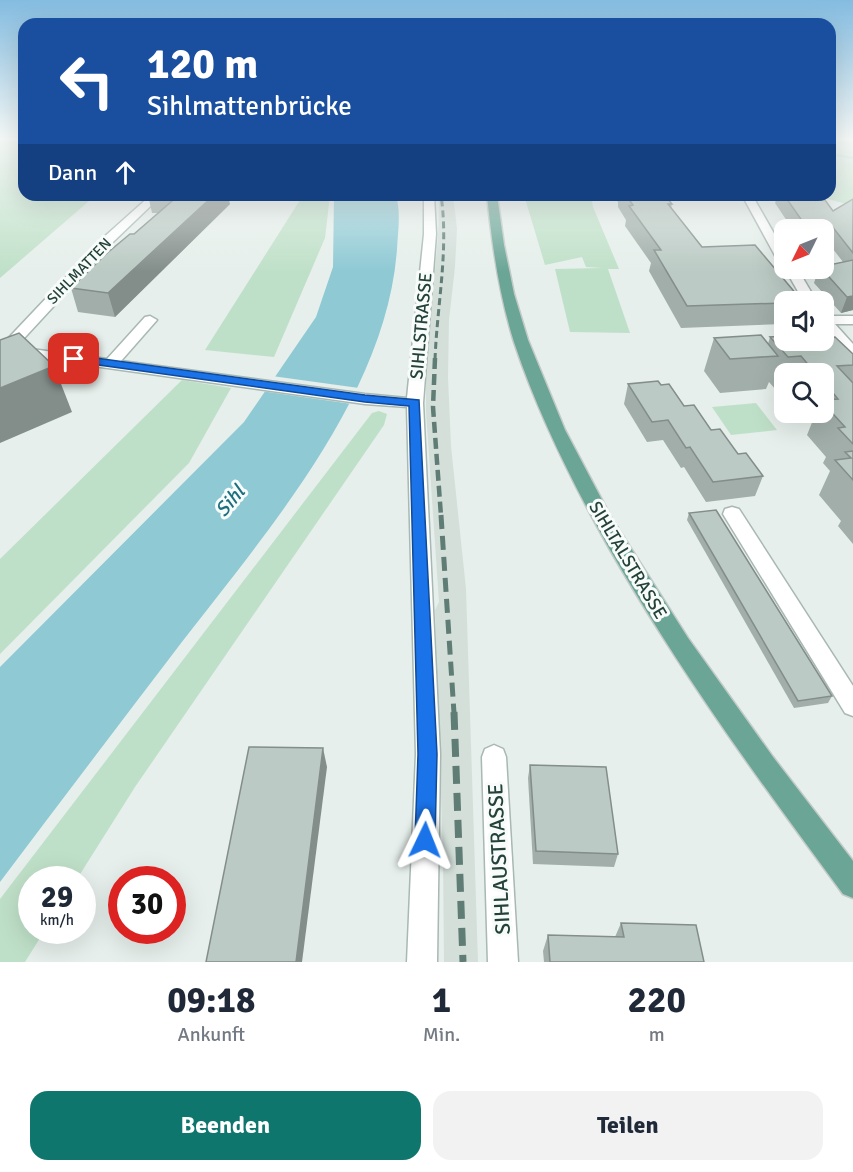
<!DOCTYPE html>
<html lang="de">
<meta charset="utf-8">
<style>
body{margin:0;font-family:Signika,sans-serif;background:#f2f2f3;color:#1f2937;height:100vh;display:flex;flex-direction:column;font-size:22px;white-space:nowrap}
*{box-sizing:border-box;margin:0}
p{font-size:20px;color:#747a83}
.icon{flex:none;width:33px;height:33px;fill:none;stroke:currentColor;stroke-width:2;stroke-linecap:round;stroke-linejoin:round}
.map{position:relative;height:962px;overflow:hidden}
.drawer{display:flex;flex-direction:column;background:#fff;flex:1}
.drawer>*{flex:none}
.hud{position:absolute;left:18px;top:18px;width:818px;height:183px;border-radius:18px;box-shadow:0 6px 24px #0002;background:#1a4fa0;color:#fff;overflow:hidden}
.needle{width:39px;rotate:227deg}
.fabs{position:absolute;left:774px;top:219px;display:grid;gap:12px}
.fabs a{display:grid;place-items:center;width:60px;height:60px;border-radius:12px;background:#fff;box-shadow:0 6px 24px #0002;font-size:30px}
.speed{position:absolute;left:18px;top:866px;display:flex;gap:12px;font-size:30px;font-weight:700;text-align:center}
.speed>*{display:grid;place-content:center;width:78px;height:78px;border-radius:50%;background:#fff;box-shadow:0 6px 24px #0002;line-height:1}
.speed small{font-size:15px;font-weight:400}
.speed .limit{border:9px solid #d22;background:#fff;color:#111}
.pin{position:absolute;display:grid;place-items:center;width:51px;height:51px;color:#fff;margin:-26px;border-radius:12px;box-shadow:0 3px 9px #0006}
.me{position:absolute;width:66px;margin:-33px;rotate:2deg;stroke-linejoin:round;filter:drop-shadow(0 0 4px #0008)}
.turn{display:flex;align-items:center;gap:21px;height:126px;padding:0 30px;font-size:27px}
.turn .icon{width:78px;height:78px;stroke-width:2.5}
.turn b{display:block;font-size:42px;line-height:51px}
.then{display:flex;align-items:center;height:57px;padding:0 30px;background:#0003;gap:12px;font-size:22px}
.eta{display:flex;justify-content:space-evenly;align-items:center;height:102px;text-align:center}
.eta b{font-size:36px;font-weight:700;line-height:42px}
.action{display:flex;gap:12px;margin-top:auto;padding:12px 30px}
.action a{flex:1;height:69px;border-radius:18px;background:#0f766e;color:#fff;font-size:24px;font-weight:700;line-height:69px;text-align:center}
.action a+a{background:#f2f2f3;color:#1f2937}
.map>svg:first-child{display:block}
.built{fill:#d4dfda}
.green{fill:#bfe0c8}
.water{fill:#8ec9d4}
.pier{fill:#e6efeb}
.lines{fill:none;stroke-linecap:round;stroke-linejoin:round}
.stream{fill:#8ec9d4;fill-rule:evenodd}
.minor-casing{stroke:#a8b8b2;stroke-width:3}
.major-casing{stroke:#c2cac8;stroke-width:3}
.minor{fill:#fff;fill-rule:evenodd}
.major{fill:#6aa596;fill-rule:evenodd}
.rail-far3{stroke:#5f7d75;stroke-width:3;stroke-dasharray:7 4;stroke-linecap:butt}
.rail-far2{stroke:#5f7d75;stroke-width:4.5;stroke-dasharray:11 5;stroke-linecap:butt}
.rail-far1{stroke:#5f7d75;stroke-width:5;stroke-dasharray:14 7;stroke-linecap:butt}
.rail{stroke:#5f7d75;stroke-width:7;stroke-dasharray:18 9;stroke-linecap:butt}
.wall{fill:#a1aea9}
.shaded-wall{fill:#838d89}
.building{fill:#bbcac4;stroke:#838d89;stroke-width:1.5}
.route{fill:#1a73e8;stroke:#114b97;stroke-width:1.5}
.labels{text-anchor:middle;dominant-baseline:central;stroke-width:6;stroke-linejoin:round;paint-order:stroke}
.far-street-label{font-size:15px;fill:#24423a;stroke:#f7fbf9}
.street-label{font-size:18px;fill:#24423a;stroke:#f7fbf9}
.water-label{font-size:20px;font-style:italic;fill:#1c6f80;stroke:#f7fbf9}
.near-street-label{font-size:21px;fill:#24423a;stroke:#f7fbf9}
</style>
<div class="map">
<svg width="853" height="962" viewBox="0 0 853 962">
<rect width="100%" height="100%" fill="#e6efeb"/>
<!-- built -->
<polygon class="built" points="436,195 451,195 454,203 457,229 455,267 449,320 448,377 451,446 466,589 478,962 444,962 443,858 435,610 439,602 426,412 426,371 438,236 439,204"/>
<!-- green -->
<g class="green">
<polygon points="0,138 24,138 24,195 96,195 0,278"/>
<polygon points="830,138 853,138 853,206 814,195 830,195"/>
<polygon points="298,195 330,195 325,238 274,357 205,350 300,200"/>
<polygon points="524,195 591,195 593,207 619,269 608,269 630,333 570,332 555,269 602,268 586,267 582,257 545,265"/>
<polygon points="182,380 231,388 189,463 0,654 0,559"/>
<polygon points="756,403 777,430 731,435 712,407"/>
<polygon points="379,411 387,414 384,425 135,787 77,879 32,879 32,930 45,930 25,962 0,962 0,899 372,413"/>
</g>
<!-- water -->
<path class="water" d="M334,195H396C401,213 398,230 397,249C386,400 260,539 172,655C115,730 57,806 0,882V667L244,422L316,317L333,267Z"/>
<!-- pier -->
<polygon class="pier" points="272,376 359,388 352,404 261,391"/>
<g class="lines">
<!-- stream -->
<polygon class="stream" points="831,153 853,157 853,159 834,156 832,159 830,159 830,156"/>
<!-- minor casing -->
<g class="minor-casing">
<g id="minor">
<polygon points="151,195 162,195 112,243 16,347 107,359 145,317 150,316 157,320 121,361 365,394 407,398 424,234 424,195 434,195 436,234 423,403 440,754 437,962 407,962 416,754 407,407 365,404 0,353 0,347 104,237"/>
<polygon points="742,195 752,195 784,251 784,265 778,261"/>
<polygon points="784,267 797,268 817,302 804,302"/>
<polygon points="824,316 853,316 853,324 835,324 853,344 853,357 848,356 824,329"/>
<polygon points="732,507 739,509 853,686 853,716 845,713 723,514 725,509"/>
<polygon points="494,745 503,749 506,757 518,962 488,962 482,757 485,749"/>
</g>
</g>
<!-- major casing -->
<g class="major-casing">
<path id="major" d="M487,195H497L504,245L514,294L528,340L565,430L611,517L688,638L773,757L853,861V898L843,894C760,782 678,669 609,548C572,482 538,414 514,342C499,294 492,245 487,195Z"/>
</g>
<!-- minor -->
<use href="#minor" class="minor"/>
<!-- major -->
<use href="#major" class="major"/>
<!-- rail-far3 -->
<path class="rail-far3" d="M435,360C437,304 449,251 441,195"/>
<!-- rail-far2 -->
<polyline class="rail-far2" points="435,358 433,407 441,516"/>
<!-- rail-far1 -->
<polyline class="rail-far1" points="441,515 454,713"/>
<!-- rail -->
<polyline class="rail" points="454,712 463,962"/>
</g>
<!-- wall -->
<g class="wall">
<polygon points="148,195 230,204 115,317 78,312 71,288 158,213 152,213"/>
<polygon points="614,195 670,195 671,196 670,202 672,204 671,208 702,247 784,302 784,324 681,328 649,271 651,263 625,226 626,220 618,207 618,202"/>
<polygon points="778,195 814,195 817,200 833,211 853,199 853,310 841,313 814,283 819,268 824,268 843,262 826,240 824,240 824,230 793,230 775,203"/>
<polygon points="770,337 853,354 853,544 838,526 841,521 819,495 830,471 823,463 826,457 807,435 813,420 807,412 824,412 824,374 784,374 784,390 776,390 769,382 766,389 720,393 704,371 714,338 768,344"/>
<polygon points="628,384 661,385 763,476 755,496 706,502 684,467 681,468 663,440 647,442 624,404"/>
<polygon points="689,513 832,696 828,703 794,708 687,520"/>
<polygon points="530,765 618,854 614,867 533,864 528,778"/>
<polygon points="621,923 704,962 544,962 543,951 548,935 615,937"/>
</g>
<!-- shaded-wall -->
<g class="shaded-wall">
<polygon points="214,195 228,195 230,204 115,317 108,293"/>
<polygon points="853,296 853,310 841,313 847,297"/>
<polygon points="54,366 72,412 0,443 0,388"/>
<polygon points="323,748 327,767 302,962 296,962"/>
</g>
<!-- building -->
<g class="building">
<polygon points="148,195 179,195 175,198"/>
<polygon points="179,195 214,195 108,293 71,288 106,254 130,234 134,234"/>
<polygon points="626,195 670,195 671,196 666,197 672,204 668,204 702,247 755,245 803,302 784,302 784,303 687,306 654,250 661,250 629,206 633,205"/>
<polygon points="784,195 814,195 817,200 825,200 833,211 853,199 853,253 831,225 805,225"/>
<polygon points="853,260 853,296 847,297 821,268 824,268 824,266"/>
<polygon points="19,333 54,366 0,388 0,340"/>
<polygon points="761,335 778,356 730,359 714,338"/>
<polygon points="784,336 784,340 824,340 824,338 835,337 853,354 853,365 837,366 853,383 853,444 838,428 845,427 824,404 824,400 838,399 824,382 824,374 816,374 801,356 788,357 770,337"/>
<polygon points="658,381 661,385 669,384 684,406 694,405 711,430 720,429 738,454 746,453 763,476 713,482 690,447 686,448 668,420 652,422 628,384"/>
<polygon points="853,451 853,480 835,460 851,458 845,452"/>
<polygon points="716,510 832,696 798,701 689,513"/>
<polygon points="249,747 323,748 296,962 206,962"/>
<polygon points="530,765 606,767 618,854 536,851"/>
<polygon points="621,923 696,925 704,962 550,962 548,935 624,937"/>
</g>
<!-- sky -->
<linearGradient id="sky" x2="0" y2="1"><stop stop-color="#84bce0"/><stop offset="0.51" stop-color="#f4f8f6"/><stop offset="1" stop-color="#f4f8f6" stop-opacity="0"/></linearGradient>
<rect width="853" height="272" fill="url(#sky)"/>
<!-- route -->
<polygon class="route" points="74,355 365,395 419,400 437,754 435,840 432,848 425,851 418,848 415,840 418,754 409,406 365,402 70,361 70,356"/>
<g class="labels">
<!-- far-street labels -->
<g class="far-street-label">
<text transform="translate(79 271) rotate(-46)">SIHLMATTEN</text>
</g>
<!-- street labels -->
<g class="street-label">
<text transform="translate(421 326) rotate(-85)">SIHLSTRASSE</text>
<text transform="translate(628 560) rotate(59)">SIHLTALSTRASSE</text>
</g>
<!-- water labels -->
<g class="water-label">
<text transform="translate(230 501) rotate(-50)">Sihl</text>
</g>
<!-- near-street labels -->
<g class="near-street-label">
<text transform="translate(499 859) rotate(-93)">SIHLAUSTRASSE</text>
</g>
</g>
</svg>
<div class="fabs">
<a><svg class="needle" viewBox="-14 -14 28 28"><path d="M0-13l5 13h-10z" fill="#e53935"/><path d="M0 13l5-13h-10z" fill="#747a83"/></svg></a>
<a><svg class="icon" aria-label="sound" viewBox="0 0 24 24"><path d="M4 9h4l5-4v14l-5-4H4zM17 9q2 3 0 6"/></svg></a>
<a><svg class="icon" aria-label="search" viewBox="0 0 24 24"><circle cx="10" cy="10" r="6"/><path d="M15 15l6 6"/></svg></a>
</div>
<div class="speed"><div>29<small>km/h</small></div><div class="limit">30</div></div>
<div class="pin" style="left:74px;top:359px;background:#d93025"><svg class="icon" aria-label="arrive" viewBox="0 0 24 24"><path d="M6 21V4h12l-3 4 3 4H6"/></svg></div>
<svg class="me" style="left:425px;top:840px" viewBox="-20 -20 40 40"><path d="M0-17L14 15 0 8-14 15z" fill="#1a73e8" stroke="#fff" stroke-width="4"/></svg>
<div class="hud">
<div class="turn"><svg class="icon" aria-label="left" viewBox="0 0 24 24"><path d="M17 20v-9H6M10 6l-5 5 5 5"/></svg><div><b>120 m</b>Sihlmattenbrücke</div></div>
<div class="then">Dann<svg class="icon" aria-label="ahead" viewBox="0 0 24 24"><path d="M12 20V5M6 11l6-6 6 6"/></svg></div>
</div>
</div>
<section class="drawer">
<div class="eta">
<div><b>09:18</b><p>Ankunft</p></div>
<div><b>1</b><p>Min.</p></div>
<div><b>220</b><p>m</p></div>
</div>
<div class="action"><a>Beenden</a><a>Teilen</a></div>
</section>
